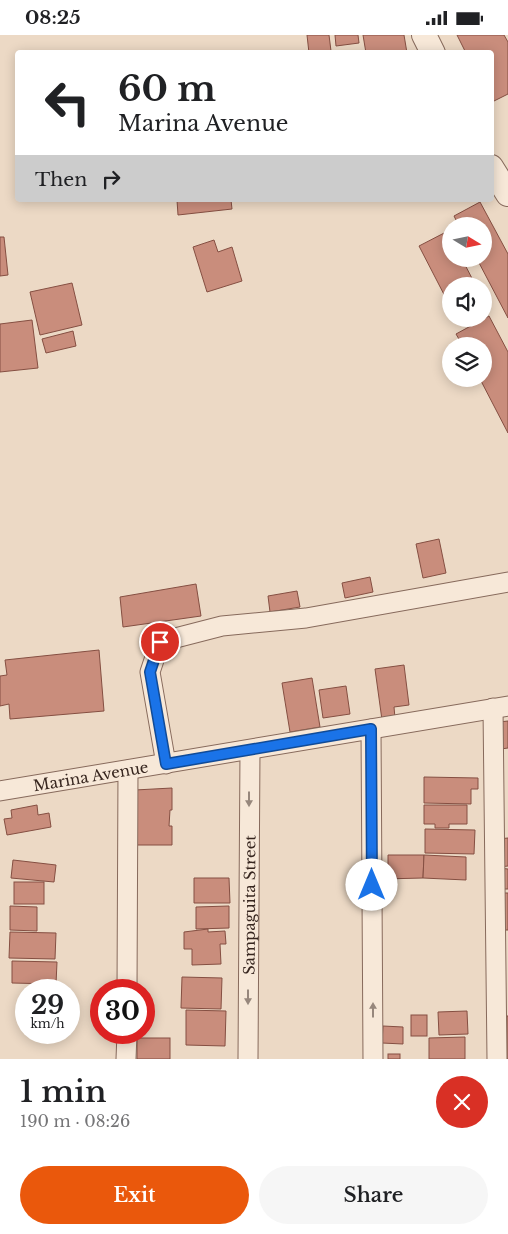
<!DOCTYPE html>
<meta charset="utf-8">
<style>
body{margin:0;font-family:"Libre Baskerville",serif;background:#f6f6f6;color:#202124;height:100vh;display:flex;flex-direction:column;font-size:19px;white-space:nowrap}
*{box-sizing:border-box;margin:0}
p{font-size:16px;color:#757577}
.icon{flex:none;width:28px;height:28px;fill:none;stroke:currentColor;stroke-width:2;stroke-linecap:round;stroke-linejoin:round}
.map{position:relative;height:1024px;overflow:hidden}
.sheet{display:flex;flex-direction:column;background:#fff;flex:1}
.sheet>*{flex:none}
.banner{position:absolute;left:15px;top:15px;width:479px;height:152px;border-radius:5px;box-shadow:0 2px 12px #0003;background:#fff;color:#202124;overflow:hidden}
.needle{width:32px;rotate:100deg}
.fabs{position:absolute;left:442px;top:182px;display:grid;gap:10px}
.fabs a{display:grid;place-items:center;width:50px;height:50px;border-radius:50%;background:#fff;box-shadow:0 2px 12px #0003;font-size:25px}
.speed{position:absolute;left:15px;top:944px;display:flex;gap:10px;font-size:25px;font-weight:700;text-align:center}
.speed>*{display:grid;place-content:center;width:65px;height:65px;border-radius:50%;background:#fff;box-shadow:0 2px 12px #0003;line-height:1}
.speed small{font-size:12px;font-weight:400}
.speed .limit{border:8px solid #d22;background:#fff;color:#111}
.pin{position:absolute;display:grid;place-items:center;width:42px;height:42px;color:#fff;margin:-21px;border:2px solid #fff;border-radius:50%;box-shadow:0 1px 5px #0007}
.me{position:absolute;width:55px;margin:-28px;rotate:0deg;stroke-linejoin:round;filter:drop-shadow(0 0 4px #0008)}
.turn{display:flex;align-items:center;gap:18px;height:105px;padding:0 20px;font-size:22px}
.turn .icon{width:65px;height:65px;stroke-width:2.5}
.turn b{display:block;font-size:35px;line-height:42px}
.then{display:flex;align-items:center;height:48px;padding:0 20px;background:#0003;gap:10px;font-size:19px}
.round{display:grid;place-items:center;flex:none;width:52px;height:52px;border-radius:26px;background:#f6f6f6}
.overview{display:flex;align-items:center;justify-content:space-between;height:85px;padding:0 20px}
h1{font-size:30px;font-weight:600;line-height:38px}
.button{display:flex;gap:10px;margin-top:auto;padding:10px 20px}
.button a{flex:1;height:58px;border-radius:30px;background:#ea580c;color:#fff;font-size:20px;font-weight:600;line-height:58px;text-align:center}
.button a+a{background:#f6f6f6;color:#202124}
.status{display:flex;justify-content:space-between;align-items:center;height:35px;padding:0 25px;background:#fff;direction:ltr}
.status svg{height:14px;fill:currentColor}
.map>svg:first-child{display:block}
.building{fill:#c98d7c;stroke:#854f42}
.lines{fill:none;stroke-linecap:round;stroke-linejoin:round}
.minor-casing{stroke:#876a5c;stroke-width:21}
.tertiary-casing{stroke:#876a5c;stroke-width:26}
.minor{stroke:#f7e8d8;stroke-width:19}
.tertiary{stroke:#f7e8d8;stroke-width:24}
.oneway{fill:#97877c}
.route-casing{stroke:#114b97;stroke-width:12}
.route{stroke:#1a73e8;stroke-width:9}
.labels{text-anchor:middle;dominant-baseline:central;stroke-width:5;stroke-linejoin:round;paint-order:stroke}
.street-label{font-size:15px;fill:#37261f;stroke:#f4e4d4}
</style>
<div class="status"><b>08:25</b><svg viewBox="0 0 49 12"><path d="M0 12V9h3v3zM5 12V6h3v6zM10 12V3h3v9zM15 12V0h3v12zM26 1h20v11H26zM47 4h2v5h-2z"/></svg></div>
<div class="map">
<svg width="508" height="1024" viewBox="0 0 508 1024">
<rect width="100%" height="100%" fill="#ecd9c5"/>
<!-- building -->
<g class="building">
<polygon points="307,0 329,0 331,16 309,18"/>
<polygon points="335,0 358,0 359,8 336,11"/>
<polygon points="363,0 404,0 407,18 366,18"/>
<polygon points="457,0 504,0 508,7 508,59 492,67 491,18 466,18"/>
<polygon points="177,165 231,165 232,174 178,180"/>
<polygon points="480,167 508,219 508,283 477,224 484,224 484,191 459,191 454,181"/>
<polygon points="448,196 451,202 451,224 462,224 476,251 451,251 451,273 419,211"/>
<polygon points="0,202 4,202 8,240 0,241"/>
<polygon points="214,205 218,217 232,212 242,246 207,257 193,212"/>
<polygon points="72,248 82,290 40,300 30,257"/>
<polygon points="489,281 508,317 508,398 480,344 484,344 484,311 463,311 456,299"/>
<polygon points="32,285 38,333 0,337 0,289"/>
<polygon points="73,296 76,311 46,318 42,304"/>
<polygon points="439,504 446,538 423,543 416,509"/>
<polygon points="370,542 373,557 345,563 342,548"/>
<polygon points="196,549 201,581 123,592 120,562"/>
<polygon points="297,556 300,572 270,577 268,561"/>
<polygon points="99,615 104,676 10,684 9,669 0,671 0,641 7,640 5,625"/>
<polygon points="404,630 409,670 394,672 395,683 382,685 375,634"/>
<polygon points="312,643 320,692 290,697 282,648"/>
<polygon points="346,651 350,679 323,683 319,655"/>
<polygon points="508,686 508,713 501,714 499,687"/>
<polygon points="424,742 478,743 478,754 471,754 471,769 424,768"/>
<polygon points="172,753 172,775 170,775 169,791 172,791 172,810 132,810 135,755"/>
<polygon points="37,770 38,780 49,778 51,792 7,800 4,784 12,783 11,775"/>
<polygon points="424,770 467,770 467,789 449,789 449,793 435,793 435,789 424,789"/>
<polygon points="425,794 475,795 474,819 425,818"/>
<polygon points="508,803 508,831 499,832 498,804"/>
<polygon points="388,820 424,820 423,843 383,844 384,835 388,833"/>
<polygon points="424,820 466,822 466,845 423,843"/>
<polygon points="13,825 56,830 54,847 11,843"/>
<polygon points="499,833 508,834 508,854 499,854"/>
<polygon points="194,843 229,843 230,868 194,868"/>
<rect x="14" y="847" width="30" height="22"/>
<polygon points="498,858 508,858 508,895 499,895"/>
<polygon points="10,871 37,872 37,896 10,895"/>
<polygon points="229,871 229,893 196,894 196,872"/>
<polygon points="208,894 208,897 225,896 226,909 220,909 221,929 192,930 192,914 184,914 184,897"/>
<polygon points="10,897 56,898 55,924 9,923"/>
<polygon points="12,926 57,927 56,949 12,948"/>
<polygon points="182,942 222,943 221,974 181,973"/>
<polygon points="186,975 226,976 225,1011 186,1010"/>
<polygon points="467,976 468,999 439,1000 438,977"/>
<rect x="411" y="980" width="16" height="21"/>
<polygon points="500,981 508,981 508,1024 501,1024"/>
<polygon points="383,991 403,992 403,1009 382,1008"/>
<polygon points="465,1002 465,1024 429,1024 429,1003"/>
<rect x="137" y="1003" width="33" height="21"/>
<rect x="388" y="1019" width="12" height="5"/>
</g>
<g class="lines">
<!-- minor casing -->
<g class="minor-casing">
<g id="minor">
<polyline points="493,673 497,1024"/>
<polyline points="371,694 373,1024"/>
<polyline points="166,729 150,637 160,607 222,591 306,583 508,547"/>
<path id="s1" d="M0,756L508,671"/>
<polyline points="127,955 128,735"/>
<polyline points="126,1024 127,998"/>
<path id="s2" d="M248,1024L250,715"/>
</g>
</g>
<!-- tertiary casing -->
<g class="tertiary-casing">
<g id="tertiary">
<polyline points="424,0 433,18"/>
<polyline points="491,132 508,159"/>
</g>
</g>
<!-- minor -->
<use href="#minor" class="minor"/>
<!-- tertiary -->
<use href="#tertiary" class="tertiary"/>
</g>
<!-- one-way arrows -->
<defs><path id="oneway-solid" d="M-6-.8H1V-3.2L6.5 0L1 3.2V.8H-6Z" transform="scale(1.25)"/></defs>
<g class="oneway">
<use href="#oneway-solid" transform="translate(249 764) rotate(90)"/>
<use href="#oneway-solid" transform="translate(248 962) rotate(90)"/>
<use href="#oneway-solid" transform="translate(373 975) rotate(-90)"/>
</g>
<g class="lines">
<!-- route casing -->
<g class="route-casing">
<polyline id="route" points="160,607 150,637 166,729 371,694 372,850"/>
</g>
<!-- route -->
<use href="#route" class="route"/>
</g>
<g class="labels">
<!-- street labels -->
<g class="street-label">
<text stroke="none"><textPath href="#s1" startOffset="92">Marina Avenue</textPath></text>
<text stroke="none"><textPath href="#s2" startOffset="154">Sampaguita Street</textPath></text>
</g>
</g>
</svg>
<div class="fabs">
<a><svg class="needle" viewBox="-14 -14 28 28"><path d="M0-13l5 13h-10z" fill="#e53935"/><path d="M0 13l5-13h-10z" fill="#757577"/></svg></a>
<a><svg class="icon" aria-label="sound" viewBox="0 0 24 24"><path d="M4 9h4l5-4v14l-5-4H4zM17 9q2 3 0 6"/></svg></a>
<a><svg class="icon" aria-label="layers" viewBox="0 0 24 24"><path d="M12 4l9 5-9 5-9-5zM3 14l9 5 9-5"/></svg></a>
</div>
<div class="speed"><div>29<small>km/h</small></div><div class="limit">30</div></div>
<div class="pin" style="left:160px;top:607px;background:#d93025"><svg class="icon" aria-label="arrive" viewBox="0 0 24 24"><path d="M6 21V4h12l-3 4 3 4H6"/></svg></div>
<svg class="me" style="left:372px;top:850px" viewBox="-20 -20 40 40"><circle r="19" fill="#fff"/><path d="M0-13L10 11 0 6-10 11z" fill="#1a73e8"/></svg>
<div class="banner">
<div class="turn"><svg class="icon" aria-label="left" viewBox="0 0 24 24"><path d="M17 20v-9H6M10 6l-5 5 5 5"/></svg><div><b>60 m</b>Marina Avenue</div></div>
<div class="then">Then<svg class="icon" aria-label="right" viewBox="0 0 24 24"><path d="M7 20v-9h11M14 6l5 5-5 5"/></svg></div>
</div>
</div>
<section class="sheet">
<div class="overview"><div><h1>1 min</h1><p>190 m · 08:26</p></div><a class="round" style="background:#d93025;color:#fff"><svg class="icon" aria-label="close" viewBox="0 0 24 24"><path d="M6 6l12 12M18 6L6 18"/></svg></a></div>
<div class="button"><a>Exit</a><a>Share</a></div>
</section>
